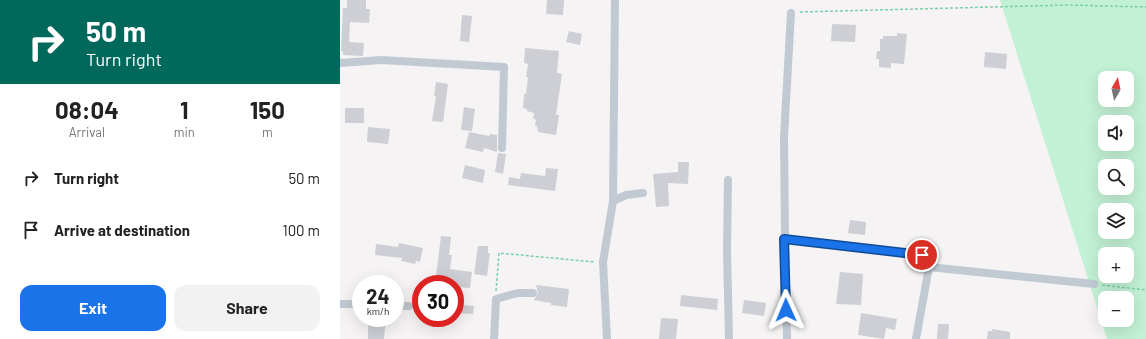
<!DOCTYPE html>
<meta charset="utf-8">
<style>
body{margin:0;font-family:Barlow,sans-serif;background:#f2f2f2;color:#222;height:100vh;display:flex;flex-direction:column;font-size:15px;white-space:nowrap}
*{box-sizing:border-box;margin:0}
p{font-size:13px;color:#767676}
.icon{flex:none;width:22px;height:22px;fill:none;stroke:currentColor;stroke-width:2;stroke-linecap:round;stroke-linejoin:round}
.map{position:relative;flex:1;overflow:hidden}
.side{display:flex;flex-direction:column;background:#fff;width:340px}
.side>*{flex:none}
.top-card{background:#00695c;color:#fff;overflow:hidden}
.needle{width:26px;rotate:9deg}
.fabs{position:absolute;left:758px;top:71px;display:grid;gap:8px}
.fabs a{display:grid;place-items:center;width:36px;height:36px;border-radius:8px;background:#fff;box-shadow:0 4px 16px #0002;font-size:20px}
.speed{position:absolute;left:12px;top:275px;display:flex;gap:8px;font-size:20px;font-weight:700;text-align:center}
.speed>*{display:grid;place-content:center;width:52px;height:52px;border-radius:50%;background:#fff;box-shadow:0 4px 16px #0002;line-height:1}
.speed small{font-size:10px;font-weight:400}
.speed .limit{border:6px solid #d22;background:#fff;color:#111}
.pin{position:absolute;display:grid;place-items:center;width:34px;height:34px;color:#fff;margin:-17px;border:2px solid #fff;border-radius:50%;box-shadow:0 1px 4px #0007}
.me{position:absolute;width:44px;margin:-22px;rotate:359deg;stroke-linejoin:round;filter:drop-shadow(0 0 3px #0008)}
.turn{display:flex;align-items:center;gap:14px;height:84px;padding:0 20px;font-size:18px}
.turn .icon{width:52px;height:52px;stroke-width:2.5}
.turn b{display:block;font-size:28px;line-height:34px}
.eta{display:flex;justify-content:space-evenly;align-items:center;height:68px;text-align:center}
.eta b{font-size:24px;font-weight:700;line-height:28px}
.button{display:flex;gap:8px;margin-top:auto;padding:8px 20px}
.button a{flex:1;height:46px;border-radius:12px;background:#1a73e8;color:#fff;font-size:16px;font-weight:700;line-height:46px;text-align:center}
.button a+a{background:#f2f2f2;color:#222}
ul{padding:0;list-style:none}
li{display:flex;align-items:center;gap:12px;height:52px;padding:0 20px}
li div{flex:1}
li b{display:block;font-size:15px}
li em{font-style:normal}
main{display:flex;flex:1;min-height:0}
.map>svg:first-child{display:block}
.green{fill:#c3f1d5;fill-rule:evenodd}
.building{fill:#cdcfd5}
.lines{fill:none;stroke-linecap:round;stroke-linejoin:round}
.path{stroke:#7ad0a6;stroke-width:1.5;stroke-dasharray:3 2;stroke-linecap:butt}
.street{stroke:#c1cad2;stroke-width:8}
.route-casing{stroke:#114b97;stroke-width:10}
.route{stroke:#1a73e8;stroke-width:7}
</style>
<main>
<section class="side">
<div class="top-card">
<div class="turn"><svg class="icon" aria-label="right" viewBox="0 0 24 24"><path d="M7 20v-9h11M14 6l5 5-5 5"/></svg><div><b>50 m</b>Turn right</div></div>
</div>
<div class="eta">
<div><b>08:04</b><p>Arrival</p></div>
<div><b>1</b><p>min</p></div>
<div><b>150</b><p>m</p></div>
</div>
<ul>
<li><svg class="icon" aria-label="right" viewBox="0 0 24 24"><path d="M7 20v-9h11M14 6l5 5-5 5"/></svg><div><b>Turn right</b></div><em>50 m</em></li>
<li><svg class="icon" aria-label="arrive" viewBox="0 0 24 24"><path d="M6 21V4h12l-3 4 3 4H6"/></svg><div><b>Arrive at destination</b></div><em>100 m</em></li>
</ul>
<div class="button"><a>Exit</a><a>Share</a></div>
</section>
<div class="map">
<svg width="806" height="339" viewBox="0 0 806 339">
<rect width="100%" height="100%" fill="#f5f3f3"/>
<!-- green -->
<path class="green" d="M660,0H806V339H767ZM765,78H787V100H765ZM765,122H787V144H765ZM765,166H787V188H765ZM765,210H787V232H765ZM765,254H787V276H765ZM765,298H787V320H765Z"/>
<!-- building -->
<g class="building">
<polygon points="7,0 26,0 26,9 30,9 29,23 10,22 9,42 24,43 23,56 3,55 3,52 1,51 3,8 7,8"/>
<polygon points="207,0 224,0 223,15 206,14"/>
<polygon points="122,15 132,16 129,42 120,41"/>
<polygon points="492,24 516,25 515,42 491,41"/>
<polygon points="229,31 242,34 240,45 226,42"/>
<polygon points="557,33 567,34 564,64 551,63 551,68 539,67 539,59 536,59 537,51 540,51 540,39 543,39 543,36 557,36"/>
<polygon points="185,48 219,51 217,73 222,74 216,115 219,115 216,135 198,132 197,126 195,126 196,120 193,118 194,113 187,111 187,109 183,108 184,94 186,94 188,77 186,77 188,64 184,63"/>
<polygon points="645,52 667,54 666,69 644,67"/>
<polygon points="96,82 108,84 103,122 92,121 96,96 94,96"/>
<polygon points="124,107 135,109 132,131 121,130"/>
<rect x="5" y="108" width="19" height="15"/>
<polygon points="28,127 50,129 48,144 27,142"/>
<polygon points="129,132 149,136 150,134 157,135 157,152 144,148 143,152 125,148"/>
<polygon points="158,153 166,154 163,174 155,172"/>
<polygon points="338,162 349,162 348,184 328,183 329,206 316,207 313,174 338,172"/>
<polygon points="125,165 145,170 143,183 122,178"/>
<polygon points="206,168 218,169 215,191 168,185 169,177 180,179 181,173 205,176"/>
<polygon points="510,220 526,222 525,235 508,233"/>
<polygon points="101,236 111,237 109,255 112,255 110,269 132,272 130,288 118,287 118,284 95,284"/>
<polygon points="59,243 83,248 80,262 76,261 75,264 61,261 62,258 35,255 36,244 58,247"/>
<polygon points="138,246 148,246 148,253 150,253 147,276 134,274"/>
<polygon points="500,272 523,274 521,305 496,304"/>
<polygon points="196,285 229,289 227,307 211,305 211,303 194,300 198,293"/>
<polygon points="341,295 378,299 377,310 340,306"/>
<polygon points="404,300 426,303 424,316 402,313"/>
<polygon points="115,304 134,306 133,314 115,313"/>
<polygon points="521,313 557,319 555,330 546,328 544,339 518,335"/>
<polygon points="321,318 338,319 336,339 319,339"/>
<polygon points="38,319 46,319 44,339 28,339 28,323 37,322"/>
<polygon points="598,324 609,324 608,339 597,339"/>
<polygon points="652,329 670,332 670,339 647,339 648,331 652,331"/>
</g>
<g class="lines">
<!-- path -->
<g class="path">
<polyline points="460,12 729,5 806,7"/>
<polyline points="762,285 806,290"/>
<polyline points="156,291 159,253 255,262"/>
</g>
<!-- street -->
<g class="street">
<polyline points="451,13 444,137 445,239 582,255 589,267"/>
<polyline points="0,63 41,60 164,67 162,148"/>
<polyline points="388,180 387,249 389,339"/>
<polyline points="273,201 275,0"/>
<polyline points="445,239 447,339"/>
<polyline points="0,304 21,304"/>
<polyline points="55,306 69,306"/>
<polyline points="154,339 156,299 178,293 193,293"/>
<polyline points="267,339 263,262 273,201 286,195 303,193"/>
<polyline points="576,339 589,267 754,284"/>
</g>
</g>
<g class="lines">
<!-- route casing -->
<g class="route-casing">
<polyline id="route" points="446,310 444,239 582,255"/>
</g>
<!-- route -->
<use href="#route" class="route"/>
</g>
</svg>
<div class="fabs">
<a><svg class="needle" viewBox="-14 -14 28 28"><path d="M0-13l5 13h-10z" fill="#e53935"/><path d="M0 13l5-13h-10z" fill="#767676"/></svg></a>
<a><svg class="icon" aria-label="sound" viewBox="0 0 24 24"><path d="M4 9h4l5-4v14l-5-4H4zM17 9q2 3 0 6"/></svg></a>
<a><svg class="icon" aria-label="search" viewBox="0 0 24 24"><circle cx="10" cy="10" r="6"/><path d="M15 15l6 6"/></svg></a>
<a><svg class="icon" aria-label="layers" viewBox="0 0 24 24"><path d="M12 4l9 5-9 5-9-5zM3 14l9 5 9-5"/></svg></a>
<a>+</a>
<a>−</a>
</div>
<div class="speed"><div>24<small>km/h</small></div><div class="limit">30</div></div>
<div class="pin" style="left:582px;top:255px;background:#d93025"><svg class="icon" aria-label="arrive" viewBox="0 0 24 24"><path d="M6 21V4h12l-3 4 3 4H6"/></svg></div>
<svg class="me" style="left:446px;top:310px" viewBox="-20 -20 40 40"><path d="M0-17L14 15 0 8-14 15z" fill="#1a73e8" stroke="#fff" stroke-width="4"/></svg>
</div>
</main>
